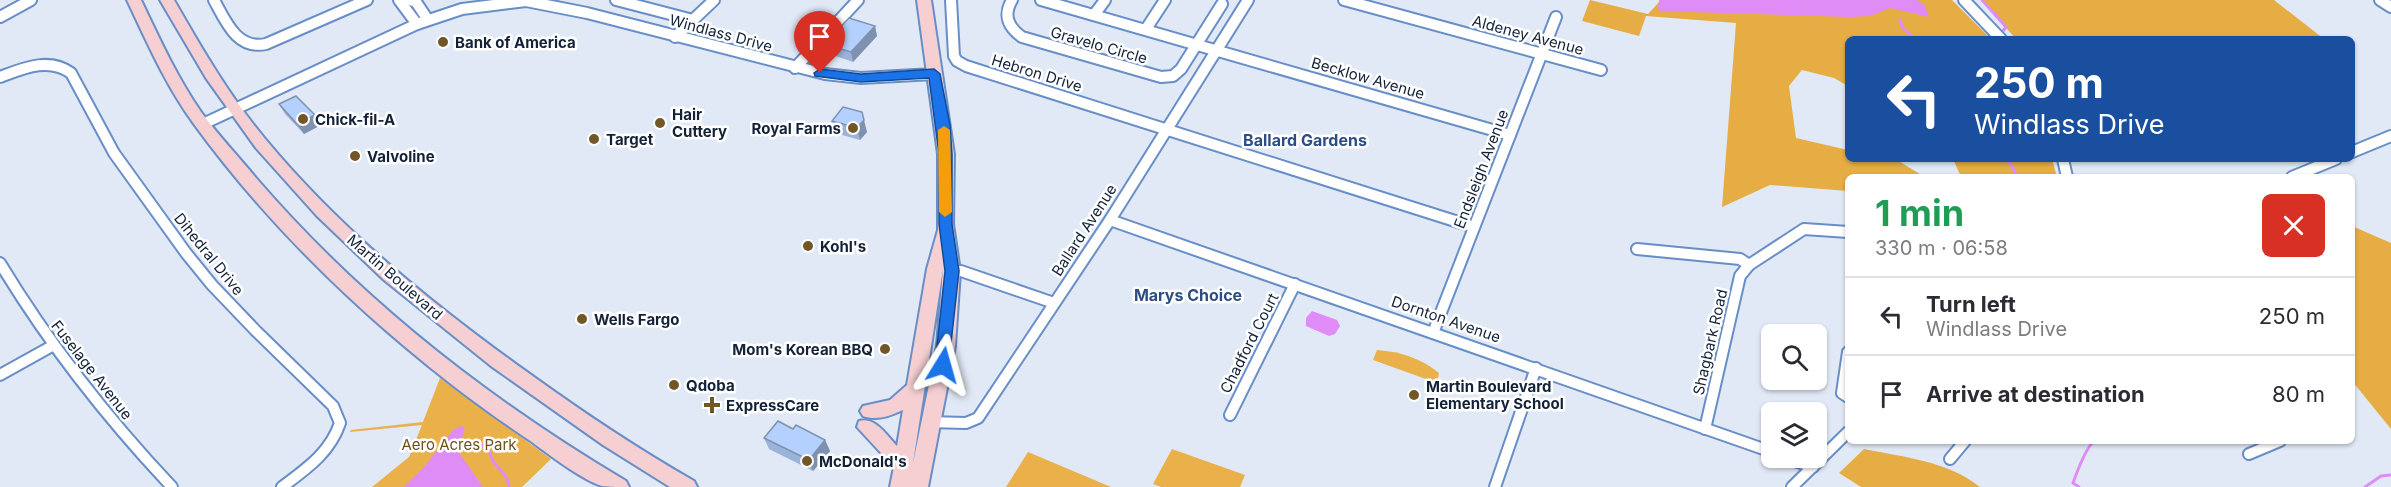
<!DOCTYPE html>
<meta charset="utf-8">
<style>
body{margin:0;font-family:Inter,sans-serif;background:#f2f2f3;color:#2b2b33;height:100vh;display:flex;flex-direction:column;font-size:22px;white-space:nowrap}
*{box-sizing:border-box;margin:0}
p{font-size:20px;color:#7c7c81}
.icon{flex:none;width:33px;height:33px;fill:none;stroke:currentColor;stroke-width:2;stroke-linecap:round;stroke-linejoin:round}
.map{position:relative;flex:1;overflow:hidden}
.side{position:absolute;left:1845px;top:174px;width:510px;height:270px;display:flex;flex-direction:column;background:#fff;border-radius:9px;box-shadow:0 2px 4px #0004}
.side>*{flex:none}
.guide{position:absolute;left:1845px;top:36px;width:510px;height:126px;border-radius:9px;box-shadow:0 2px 4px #0004;background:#1a4fa0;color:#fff;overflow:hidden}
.tools{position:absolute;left:1761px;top:324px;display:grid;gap:12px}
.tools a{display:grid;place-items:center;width:66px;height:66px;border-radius:9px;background:#fff;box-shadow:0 2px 4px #0004;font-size:30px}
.pin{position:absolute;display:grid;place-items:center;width:51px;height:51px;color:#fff;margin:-62px -26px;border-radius:50% 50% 50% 0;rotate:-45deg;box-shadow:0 0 6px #0007}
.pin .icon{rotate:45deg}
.me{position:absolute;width:66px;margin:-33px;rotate:8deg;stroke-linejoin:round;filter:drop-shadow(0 0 4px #0008)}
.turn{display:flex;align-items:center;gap:21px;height:126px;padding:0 30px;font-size:27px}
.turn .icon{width:78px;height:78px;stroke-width:2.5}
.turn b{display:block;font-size:42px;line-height:51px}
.round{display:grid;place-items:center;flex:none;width:63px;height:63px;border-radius:9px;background:#f2f2f3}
.head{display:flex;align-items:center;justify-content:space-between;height:102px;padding:0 30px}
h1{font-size:36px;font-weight:700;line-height:45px;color:#1e9e55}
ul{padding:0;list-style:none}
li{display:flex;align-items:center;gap:18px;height:78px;padding:0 30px;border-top:2px solid #e1e1e2}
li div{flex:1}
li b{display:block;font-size:22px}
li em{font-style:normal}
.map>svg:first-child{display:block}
.green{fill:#eab049}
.forest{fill:#e7ad45}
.water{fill:#e08cf7}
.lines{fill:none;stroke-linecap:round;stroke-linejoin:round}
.stream{stroke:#e08cf7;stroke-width:3}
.street-casing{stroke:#688ec8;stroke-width:14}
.secondary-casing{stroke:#688ec8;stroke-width:4}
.street{stroke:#fff;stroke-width:10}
.secondary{fill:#f6cfd2;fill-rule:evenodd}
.wall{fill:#9bb3d9}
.shaded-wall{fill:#7e92b0}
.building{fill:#b4d0fc;stroke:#7e92b0;stroke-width:1.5}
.route{fill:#1a73e8;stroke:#114b97;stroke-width:1.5}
.slow{fill:#f59e0b}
.poi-dot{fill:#715628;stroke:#fff;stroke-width:2}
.labels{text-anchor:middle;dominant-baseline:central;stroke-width:5;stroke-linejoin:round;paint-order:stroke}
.street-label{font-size:15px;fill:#132239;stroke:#fff}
.poi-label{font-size:15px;font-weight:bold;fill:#132239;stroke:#fff;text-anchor:start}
.park-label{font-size:15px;fill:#6d501a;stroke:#fff}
.neighbourhood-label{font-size:16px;font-weight:bold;fill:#2c4e84;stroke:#fff}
</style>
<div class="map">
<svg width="2391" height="487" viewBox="0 0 2391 487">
<rect width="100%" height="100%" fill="#e1e9f6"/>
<!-- green -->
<g class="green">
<path d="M1377,350C1402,352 1420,358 1439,373L1437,383L1373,360Z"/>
<polygon points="440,378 551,459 522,487 372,487 409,457 422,425 350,432 351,430 423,422"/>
<polygon points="1172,449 1245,475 1240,487 1161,487 1153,484"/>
<polygon points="1028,452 1111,487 1006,487"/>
</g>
<!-- forest -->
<g class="forest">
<polygon points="1590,0 1648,14 1661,0 1952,0 1991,39 1848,39 1848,86 1834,78 1802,70 1789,86 1796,138 1848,150 1848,159 1888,159 1900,162 1925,177 1848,177 1848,191 1770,185 1722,207 1736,23 1646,16 1639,36 1582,21"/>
<polygon points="1981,0 2274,0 2324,39 2016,39"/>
<polygon points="1953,159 2052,159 2057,177 1961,177"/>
<polygon points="2352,226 2391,243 2391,429 2352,381"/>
<path d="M1864,449C1903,457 1948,461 1980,487H1861L1839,473Z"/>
</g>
<!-- water -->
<g class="water">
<polygon points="1659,0 1917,0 1925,6 1929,17 1890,8 1870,16 1850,17 1661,11 1658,10"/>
<polygon points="1312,311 1337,320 1340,326 1335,334 1329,336 1306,326 1306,318"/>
<polygon points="462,426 465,429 457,450 483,487 404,487 425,466 454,429"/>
</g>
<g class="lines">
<!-- stream -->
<g class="stream">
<polyline points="1982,0 2006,27 2003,31"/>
<polyline points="1900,19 1902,27 1915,39"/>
<polyline points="1977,39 1984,37"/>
<polyline points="2007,159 2018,177"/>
<path d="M480,443L489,450C493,470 507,469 509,487"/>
<path d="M2079,487L2073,483C2077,472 2085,449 2094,441"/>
<polyline points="2365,487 2381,476 2391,475"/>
</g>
<!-- street casing -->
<g class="street-casing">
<g id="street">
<path d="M214,0C226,22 237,50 266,44L367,0"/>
<polyline points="399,0 417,24"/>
<polyline points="410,0 416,2 428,20"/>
<polyline points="616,0 693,20"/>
<polyline points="951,0 954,56 957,61 966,66 1474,227"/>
<path d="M1012,0C1003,15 1008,27 1022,37L1161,77L1173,76L1181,69L1222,4"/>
<polyline points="1041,0 1510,135"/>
<polyline points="1344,0 1601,70"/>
<polyline points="1964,0 2001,39"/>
<polyline points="2380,0 2391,7"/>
<polyline points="1094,15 1105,0"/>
<polyline points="0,17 31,0"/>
<polyline points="1146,29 1165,0"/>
<polyline points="675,37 714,0"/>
<polyline points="795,68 858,0"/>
<path d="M0,77C24,68 49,57 71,73L114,153L186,253L212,285L256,331L333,406L340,423C330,453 306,469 282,487"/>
<polyline points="203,124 417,24 462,9 526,1 587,13 825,74 861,78 934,74"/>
<polyline points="2352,152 2391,136"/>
<polyline points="2063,159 2067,177"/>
<polyline points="2292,177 2336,159"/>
<polyline points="1110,220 1772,452"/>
<polyline points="1637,249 1740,259 1749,265"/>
<path d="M0,263C49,344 107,418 172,487"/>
<polyline points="952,271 961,271 1054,303"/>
<polyline points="1433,333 1556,17"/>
<polyline points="1848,352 1842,393 1848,397"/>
<polyline points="0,375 52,346"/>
<polyline points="1230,415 1295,284"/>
<polyline points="928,422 966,423 978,418 1110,220 1248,0"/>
<polyline points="1705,429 1740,276 1749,265 1804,229 1848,232"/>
<polyline points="2249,454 2280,441"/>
<polyline points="1786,458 1813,467"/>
<polyline points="1950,459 1965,441"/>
<polyline points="1495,487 1536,368"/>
<polyline points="1792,487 1848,432"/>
</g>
</g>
<!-- secondary casing -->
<g class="secondary-casing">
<g id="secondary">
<path d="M127,0H141C159,38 177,77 201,112C218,135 238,156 256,178C361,300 488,399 626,481L629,487C621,487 609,487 602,486C582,480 547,453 529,440C405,357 282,245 194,124C166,86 147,42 127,0Z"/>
<path d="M160,0H174C202,49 230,97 266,140C341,230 432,304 527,372C581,411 636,448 694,481L697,487H670L603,445L491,366L384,280L317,216L256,148L206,78Z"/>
<path d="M917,0H931L954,154L953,224L960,271L955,346L928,487H890L894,467L857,427L859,421C875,416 887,436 897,446L903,410C890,416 876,421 863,416L860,411L863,406L890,400L907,385L927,269L938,230V154ZM943,269L937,346L913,463Z"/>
</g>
</g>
<!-- street -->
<use href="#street" class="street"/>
<!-- secondary -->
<use href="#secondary" class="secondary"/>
</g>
<!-- wall -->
<g class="wall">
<polygon points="875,26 877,36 853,62 827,53 824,44"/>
<polygon points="279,104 315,115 321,125 304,134 285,114"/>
<polygon points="832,121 867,132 860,140 835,133"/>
<polygon points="793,429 825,440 830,451 813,471 769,449 764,438"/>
</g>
<!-- shaded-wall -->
<g class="shaded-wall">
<polygon points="875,26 877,36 853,62 851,52"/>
<polygon points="315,115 321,125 304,134 297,124"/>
<polygon points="864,120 867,132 860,140 857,128"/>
<polygon points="825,440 830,451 813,471 809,460"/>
</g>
<!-- building -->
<g class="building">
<polygon points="849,18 875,26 851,52 824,44"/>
<polygon points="296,96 315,115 297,124 279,104"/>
<polygon points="843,107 862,112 864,120 857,128 832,121"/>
<polygon points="778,421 793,429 796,425 825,440 809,460 764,438"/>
</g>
<!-- route -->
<polygon class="route" points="820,69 861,74 934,69 940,74 950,125 952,154 952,224 959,271 948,370 938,370 935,365 945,271 939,224 939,154 929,78 861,82 815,76 814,73"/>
<!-- slow -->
<polygon class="slow" points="944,126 950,130 952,212 945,217 939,212 938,130"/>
<!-- markers -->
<g class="poi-dot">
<circle cx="443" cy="42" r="6"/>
<circle cx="303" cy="119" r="6"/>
<circle cx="660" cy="123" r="6"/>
<circle cx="853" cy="128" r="6"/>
<circle cx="594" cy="139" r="6"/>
<circle cx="355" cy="156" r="6"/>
<circle cx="808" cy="246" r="6"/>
<circle cx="582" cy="319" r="6"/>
<circle cx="885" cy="349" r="6"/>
<circle cx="674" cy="385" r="6"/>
<circle cx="1414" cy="395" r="6"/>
<path d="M709 396h6v6h6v6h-6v6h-6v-6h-6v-6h6z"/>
<circle cx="807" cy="461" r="6"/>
</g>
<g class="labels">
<!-- street labels -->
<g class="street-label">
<text transform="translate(721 33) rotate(15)">Windlass Drive</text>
<text transform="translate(1528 35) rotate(15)">Aldeney Avenue</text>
<text transform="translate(1099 45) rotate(16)">Gravelo Circle</text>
<text transform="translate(1037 73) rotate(17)">Hebron Drive</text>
<text transform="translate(1368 78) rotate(16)">Becklow Avenue</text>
<text transform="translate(1481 169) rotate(-69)">Endsleigh Avenue</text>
<text transform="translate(1084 230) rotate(-57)">Ballard Avenue</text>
<text transform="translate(209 254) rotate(51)">Dihedral Drive</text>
<text transform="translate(395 277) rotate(41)">Martin Boulevard</text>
<text transform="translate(1446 319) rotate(19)">Dornton Avenue</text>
<text transform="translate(1710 342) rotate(-77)">Shagbark Road</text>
<text transform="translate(1249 343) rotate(-63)">Chadford Court</text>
<text transform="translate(92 370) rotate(52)">Fuselage Avenue</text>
</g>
<!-- poi labels -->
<g class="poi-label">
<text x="455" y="42">Bank of America</text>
<text x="672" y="114">Hair<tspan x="672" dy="17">Cuttery</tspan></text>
<text x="315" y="119">Chick-fil-A</text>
<text x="841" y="128" text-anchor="end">Royal Farms</text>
<text x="606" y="139">Target</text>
<text x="367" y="156">Valvoline</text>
<text x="820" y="246">Kohl's</text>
<text x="594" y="319">Wells Fargo</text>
<text x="873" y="349" text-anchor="end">Mom's Korean BBQ</text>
<text x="686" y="385">Qdoba</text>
<text x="1426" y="386">Martin Boulevard<tspan x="1426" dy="17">Elementary School</tspan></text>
<text x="726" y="405">ExpressCare</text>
<text x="819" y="461">McDonald's</text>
</g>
<!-- park labels -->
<g class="park-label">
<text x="459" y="444">Aero Acres Park</text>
</g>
<!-- neighbourhood labels -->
<g class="neighbourhood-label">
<text x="1305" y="140">Ballard Gardens</text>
<text x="1188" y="295">Marys Choice</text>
</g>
</g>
</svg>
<div class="tools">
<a><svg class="icon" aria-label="search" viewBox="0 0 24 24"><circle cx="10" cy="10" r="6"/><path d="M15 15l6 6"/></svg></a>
<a><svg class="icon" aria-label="layers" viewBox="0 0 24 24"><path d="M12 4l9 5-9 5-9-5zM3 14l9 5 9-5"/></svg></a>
</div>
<div class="pin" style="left:820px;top:73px;background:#d93025"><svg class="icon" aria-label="arrive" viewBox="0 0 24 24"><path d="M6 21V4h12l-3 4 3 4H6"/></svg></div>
<svg class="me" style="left:943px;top:365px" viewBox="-20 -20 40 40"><path d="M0-17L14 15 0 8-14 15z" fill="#1a73e8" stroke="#fff" stroke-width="4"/></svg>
<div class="guide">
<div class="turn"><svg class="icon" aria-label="left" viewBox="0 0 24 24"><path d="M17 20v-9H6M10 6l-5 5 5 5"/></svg><div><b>250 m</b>Windlass Drive</div></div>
</div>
<section class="side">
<div class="head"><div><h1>1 min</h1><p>330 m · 06:58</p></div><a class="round" style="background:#d93025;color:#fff"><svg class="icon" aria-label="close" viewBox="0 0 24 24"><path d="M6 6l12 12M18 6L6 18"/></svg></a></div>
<ul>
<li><svg class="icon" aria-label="left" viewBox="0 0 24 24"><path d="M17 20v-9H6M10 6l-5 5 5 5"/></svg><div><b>Turn left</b><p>Windlass Drive</p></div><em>250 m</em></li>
<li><svg class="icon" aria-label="arrive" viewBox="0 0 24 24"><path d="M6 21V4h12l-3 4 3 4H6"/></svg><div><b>Arrive at destination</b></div><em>80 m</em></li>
</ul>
</section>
</div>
